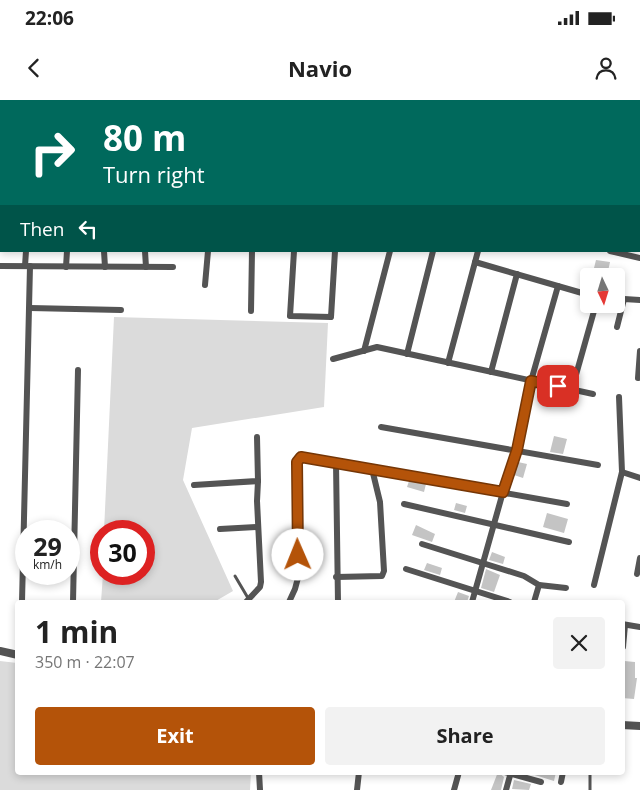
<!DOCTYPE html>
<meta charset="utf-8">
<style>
body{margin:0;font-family:"Open Sans",sans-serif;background:#f2f2f2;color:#222;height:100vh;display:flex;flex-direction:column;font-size:19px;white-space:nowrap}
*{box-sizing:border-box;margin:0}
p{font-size:16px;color:#767676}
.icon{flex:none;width:28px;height:28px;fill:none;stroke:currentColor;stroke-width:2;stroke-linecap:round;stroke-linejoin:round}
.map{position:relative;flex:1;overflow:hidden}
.side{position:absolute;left:15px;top:500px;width:610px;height:175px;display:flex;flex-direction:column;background:#fff;border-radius:5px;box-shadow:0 2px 8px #0003}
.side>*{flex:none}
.guide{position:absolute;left:0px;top:0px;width:640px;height:152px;box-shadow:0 2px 8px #0003;background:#00695c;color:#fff;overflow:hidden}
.needle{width:32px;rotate:176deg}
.buttons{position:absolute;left:580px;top:168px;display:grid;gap:10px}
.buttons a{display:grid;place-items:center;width:45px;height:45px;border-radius:5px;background:#fff;box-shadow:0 2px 8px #0003;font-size:25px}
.speed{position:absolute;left:15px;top:420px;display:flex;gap:10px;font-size:25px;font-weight:700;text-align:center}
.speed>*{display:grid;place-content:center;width:65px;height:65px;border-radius:50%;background:#fff;box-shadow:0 2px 8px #0003;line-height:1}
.speed small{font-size:12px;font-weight:400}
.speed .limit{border:8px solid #d22;background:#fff;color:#111}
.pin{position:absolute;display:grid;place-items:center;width:42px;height:42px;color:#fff;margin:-21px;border-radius:10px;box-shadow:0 2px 8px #0006}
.me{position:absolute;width:55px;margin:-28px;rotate:359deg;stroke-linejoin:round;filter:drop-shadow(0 0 4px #0008)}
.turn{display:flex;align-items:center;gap:18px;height:105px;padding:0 20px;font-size:22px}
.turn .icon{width:65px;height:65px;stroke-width:2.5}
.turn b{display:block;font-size:35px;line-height:42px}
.then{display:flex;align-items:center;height:48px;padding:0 20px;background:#0003;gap:10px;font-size:19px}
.round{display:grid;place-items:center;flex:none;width:52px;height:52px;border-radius:5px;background:#f2f2f2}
.head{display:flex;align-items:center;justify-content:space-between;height:85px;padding:0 20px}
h1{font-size:30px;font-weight:700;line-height:38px}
.action{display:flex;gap:10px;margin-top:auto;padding:10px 20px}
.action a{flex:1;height:58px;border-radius:5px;background:#b45309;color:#fff;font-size:20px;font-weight:700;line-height:58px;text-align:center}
.action a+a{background:#f2f2f2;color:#222}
.status{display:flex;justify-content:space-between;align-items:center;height:35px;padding:0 25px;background:#fff;direction:ltr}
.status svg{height:14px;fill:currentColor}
header{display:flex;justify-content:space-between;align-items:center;height:65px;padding:0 20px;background:#fff;font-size:22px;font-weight:700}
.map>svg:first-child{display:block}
.green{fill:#dbdbdb}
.building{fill:#c4c4c4}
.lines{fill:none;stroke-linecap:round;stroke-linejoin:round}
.service{stroke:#545454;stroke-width:3}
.minor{stroke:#545454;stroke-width:6}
.tertiary{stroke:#545454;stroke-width:8}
.route-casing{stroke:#753606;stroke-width:12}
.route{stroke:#b45309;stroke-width:9}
</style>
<div class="status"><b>22:06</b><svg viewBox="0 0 49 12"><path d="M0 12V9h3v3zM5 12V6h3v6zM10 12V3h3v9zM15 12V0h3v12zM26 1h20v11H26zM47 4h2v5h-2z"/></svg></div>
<header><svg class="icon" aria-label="back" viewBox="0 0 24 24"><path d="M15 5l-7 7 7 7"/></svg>Navio<svg class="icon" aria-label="person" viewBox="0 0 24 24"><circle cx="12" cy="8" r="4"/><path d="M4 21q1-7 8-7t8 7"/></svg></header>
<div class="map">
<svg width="640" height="690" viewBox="0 0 640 690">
<rect width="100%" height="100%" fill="#fff"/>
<!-- green -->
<g class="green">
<polygon points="295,0 478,0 294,1"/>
<polygon points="114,217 328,223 324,307 192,328 183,380 233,491 214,502 101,502 103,474 144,474 144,431 104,431"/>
<polygon points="0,561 17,563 18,672 251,673 250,690 0,690"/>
</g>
<!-- building -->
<g class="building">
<polygon points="596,160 610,162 607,176 592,176"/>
<polygon points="554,336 567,339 563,354 550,352"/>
<polygon points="518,362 527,364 523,378 514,375"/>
<polygon points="409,381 426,384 424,392 407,387"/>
<polygon points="456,403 467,406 465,413 454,410"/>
<polygon points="547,413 568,419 564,433 543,427"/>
<polygon points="416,425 435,434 432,442 412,435"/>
<polygon points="492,452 505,457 503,464 489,460"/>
<polygon points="427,463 442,468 440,475 424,470"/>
<polygon points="486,469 500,475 494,492 481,488"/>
<polygon points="458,492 469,496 467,502 454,502"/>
<polygon points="624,561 635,562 635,578 637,578 634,599 622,598"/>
<polygon points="498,672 504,677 501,690 491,690"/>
<polygon points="525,672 556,672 554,681"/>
<polygon points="514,680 531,684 529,690 512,689"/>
</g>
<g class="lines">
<!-- service -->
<g class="service">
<polyline points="235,476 248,498"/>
<polyline points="590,690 590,672"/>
</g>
<!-- minor -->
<g class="minor">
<polyline points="93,0 93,1"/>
<polyline points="233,0 255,1"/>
<polyline points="51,1 51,0"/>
<polyline points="133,1 134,0"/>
<polyline points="181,1 181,0"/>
<polyline points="220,1 221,0"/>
<polyline points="265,1 273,0"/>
<polyline points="487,1 487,0"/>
<polyline points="534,1 534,0"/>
<polyline points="582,1 583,0"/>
<polyline points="639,44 640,44"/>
<polyline points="0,67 1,67"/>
<polyline points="639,84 640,84"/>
<polyline points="639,117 640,118"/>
<polyline points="104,151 105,167"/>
<polyline points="145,151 146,167"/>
<polyline points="294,151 290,216 331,217 335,151"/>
<polyline points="610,151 640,158"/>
<polyline points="475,162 589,195"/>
<polyline points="0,166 173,167"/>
<polyline points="25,166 26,151"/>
<polyline points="66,167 67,151"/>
<polyline points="205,185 208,151"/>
<polyline points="30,208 121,210"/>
<polyline points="251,211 252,151"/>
<polyline points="617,227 624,199 640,200"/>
<polyline points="364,251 390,151"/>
<polyline points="407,254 433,151"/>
<polyline points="333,259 377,247 593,294"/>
<polyline points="448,263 478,151"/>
<polyline points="491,272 517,174"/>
<polyline points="638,278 640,251"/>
<polyline points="572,289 596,204"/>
<polyline points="381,327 598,365"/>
<polyline points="336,363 338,502"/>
<polyline points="622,372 640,378"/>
<polyline points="194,385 258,381 257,337"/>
<polyline points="404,404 569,442"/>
<polyline points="220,429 258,427"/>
<polyline points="422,444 524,476 539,485 566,488"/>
<polyline points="406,469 510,502"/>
<polyline points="637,474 640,458"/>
<polyline points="336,477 382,476 384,471 380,402 372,369"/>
<polyline points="594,485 622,372 619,297"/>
<polyline points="22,502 30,166"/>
<polyline points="73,502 78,270"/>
<polyline points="246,502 260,487 261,482 257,401 258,381"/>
<polyline points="289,502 295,489 299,474 297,362 301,357 567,404"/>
<polyline points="472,502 503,392 517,350 531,281 558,186"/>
<polyline points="534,502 539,485"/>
<polyline points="622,524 640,527"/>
<polyline points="623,547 625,525"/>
<polyline points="259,672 260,690"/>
<polyline points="505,672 541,682"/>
<polyline points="561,682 563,672"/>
<polyline points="357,690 359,672"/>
<polyline points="454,690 459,672"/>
<polyline points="506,690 511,672"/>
</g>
<!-- tertiary -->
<g class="tertiary">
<polyline points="0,551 18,555"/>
<polyline points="622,625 640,626"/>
</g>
</g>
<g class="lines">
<!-- route casing -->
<g class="route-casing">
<polyline id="route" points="298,455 297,362 301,357 503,392 517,350 531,281 558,286"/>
</g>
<!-- route -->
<use href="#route" class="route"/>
</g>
</svg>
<div class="buttons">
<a><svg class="needle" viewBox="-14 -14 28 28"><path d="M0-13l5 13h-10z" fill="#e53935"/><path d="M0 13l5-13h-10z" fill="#767676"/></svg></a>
</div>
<div class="speed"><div>29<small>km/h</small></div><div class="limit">30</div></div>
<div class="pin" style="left:558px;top:286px;background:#d93025"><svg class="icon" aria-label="arrive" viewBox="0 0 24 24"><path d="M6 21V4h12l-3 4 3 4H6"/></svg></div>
<svg class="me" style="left:298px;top:455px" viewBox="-20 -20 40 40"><circle r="19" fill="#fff"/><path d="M0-13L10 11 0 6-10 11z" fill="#b45309"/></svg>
<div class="guide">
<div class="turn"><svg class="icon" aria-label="right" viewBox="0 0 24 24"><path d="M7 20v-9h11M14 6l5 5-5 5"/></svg><div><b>80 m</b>Turn right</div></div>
<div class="then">Then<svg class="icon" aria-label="left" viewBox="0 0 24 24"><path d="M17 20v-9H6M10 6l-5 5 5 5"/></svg></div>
</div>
<section class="side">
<div class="head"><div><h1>1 min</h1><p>350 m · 22:07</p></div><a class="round"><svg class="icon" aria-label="close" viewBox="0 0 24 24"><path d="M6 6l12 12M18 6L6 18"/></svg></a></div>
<div class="action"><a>Exit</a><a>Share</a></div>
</section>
</div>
